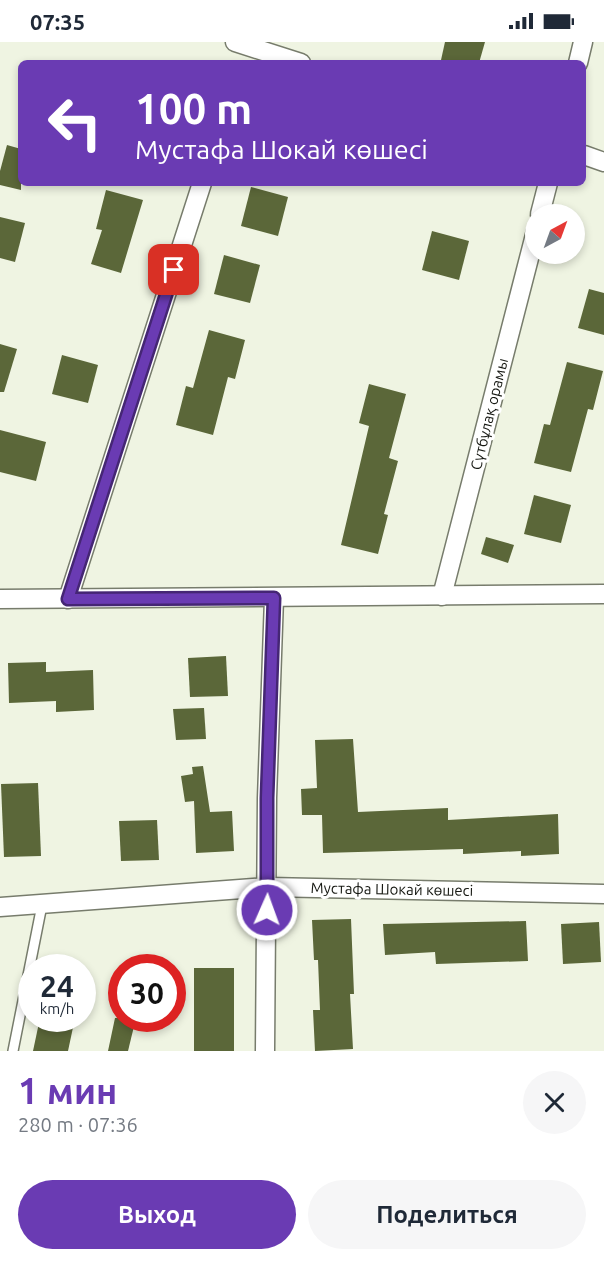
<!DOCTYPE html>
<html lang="ru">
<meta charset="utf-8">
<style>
body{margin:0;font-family:Ubuntu,sans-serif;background:#f6f6f7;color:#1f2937;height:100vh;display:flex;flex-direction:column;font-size:22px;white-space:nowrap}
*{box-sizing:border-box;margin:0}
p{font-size:20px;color:#747a83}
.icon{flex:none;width:33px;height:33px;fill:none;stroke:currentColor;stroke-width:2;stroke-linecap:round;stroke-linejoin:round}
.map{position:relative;height:1009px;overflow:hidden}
.drawer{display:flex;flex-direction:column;background:#fff;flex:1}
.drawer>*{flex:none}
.guide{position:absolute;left:18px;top:18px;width:568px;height:126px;border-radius:9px;box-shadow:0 3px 9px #0003;background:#6a3bb3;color:#fff;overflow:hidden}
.needle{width:39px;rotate:41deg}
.fabs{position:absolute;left:525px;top:162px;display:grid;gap:12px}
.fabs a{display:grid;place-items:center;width:60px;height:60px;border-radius:50%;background:#fff;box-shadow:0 3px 9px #0003;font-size:30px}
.speed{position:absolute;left:18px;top:912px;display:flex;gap:12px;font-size:30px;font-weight:700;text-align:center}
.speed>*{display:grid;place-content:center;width:78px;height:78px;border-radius:50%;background:#fff;box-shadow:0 3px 9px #0003;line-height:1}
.speed small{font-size:15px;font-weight:400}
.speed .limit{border:9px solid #d22;background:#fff;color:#111}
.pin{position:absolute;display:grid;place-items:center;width:51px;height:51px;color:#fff;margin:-26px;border-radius:12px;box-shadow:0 3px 9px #0006}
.me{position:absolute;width:66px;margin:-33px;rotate:2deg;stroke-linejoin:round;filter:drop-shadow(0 0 4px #0008)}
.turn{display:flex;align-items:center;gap:21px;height:126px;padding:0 18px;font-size:27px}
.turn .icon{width:78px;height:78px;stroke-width:2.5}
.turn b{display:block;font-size:42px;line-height:51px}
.round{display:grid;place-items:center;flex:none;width:63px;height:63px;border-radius:32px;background:#f6f6f7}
.headline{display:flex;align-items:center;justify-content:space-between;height:102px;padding:0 18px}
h1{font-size:36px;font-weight:700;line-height:45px;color:#6a3bb3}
.cta{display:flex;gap:12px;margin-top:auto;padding:12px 18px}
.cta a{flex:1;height:69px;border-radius:36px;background:#6a3bb3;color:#fff;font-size:24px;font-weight:700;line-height:69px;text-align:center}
.cta a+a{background:#f6f6f7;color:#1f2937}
.status{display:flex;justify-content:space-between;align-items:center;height:42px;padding:0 30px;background:#fff;direction:ltr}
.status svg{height:16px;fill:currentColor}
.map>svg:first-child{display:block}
.building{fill:#5b6739}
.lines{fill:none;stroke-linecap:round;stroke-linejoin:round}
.lane-casing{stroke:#777c6c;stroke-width:12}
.street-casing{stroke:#777c6c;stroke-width:21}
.lane{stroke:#fff;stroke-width:9}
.street{stroke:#fff;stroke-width:18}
.route-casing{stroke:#452674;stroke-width:15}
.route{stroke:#6a3bb3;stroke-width:10}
.labels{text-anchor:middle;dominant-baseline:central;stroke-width:6;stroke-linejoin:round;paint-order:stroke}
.street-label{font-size:15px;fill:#161812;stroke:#fff}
</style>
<div class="status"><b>07:35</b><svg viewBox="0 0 49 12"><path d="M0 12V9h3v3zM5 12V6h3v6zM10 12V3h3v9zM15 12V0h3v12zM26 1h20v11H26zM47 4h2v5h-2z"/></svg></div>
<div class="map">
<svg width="604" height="1009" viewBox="0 0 604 1009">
<rect width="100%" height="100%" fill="#eff4e2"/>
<!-- building -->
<g class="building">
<polygon points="445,0 485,0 479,21 454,21 441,18"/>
<polygon points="7,103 21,107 21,148 0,143 0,129"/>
<polygon points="251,145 288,155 278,194 241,184"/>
<polygon points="106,148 143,158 121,231 91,222 102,188 96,187"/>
<polygon points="0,175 25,181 15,220 0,216"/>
<polygon points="432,189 469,199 459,238 422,228"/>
<polygon points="224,213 260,223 250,261 214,252"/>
<polygon points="589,247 604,251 604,293 578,286"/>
<polygon points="209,288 245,298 235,337 228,335 213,393 176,383 186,344 193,346"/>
<polygon points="0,302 17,307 4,350 0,350"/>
<polygon points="62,313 98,323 88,361 52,352"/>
<polygon points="567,320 603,329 593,368 588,367 571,430 534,421 544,382 550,383"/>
<polygon points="369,342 406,352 389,416 398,419 384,472 388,473 378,512 341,503 369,384 359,381"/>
<polygon points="0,388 46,400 36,439 0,430"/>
<polygon points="534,453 571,463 561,501 524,492"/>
<polygon points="486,495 514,503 508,521 481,512"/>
<polygon points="226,614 228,654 190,655 188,616"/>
<polygon points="46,620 46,630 93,628 94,668 56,670 56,659 9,661 8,621"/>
<polygon points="204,666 206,697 176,698 173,667"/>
<polygon points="353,697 358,770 448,766 448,778 558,772 559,812 521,814 521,809 463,812 463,807 323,811 322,773 302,773 301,747 317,746 315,698"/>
<polygon points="203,724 210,770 232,769 234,809 196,811 194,759 185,760 181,734 193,732 192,725"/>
<polygon points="38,741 41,814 4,815 1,742"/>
<polygon points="157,778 159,818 121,819 119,779"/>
<polygon points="351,877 354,952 350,952 353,1007 315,1009 313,968 320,968 318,918 314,918 312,878"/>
<polygon points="526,879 528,919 436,922 435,910 385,913 383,882"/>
<polygon points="599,880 601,920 563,922 561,882"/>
<rect x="194" y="926" width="40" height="83"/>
<polygon points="40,976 75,976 68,1009 33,1009"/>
<polygon points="115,976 136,976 128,1009 108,1009"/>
</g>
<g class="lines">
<!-- lane casing -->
<g class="lane-casing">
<polyline id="lane" points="13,1009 42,863"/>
</g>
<!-- street casing -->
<g class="street-casing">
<g id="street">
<polyline points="235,0 301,21"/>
<polyline points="578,21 583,0"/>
<polyline points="584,113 604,120"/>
<polyline points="540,172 548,141"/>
<polyline points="442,554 536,189"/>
<polyline points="0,557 604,552"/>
<polyline points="68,557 202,141"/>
<polyline points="0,865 268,845 604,852"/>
<polyline points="265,1009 267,756 274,556"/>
</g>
</g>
<!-- lane -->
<use href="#lane" class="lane"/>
<!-- street -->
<use href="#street" class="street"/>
</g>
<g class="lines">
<!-- route casing -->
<g class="route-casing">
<polyline id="route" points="174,228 68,557 274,556 267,756 267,868"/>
</g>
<!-- route -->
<use href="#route" class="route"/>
</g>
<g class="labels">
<!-- street labels -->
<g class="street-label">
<text transform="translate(489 372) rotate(-76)">Cүтбұлақ орамы</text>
<text transform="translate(392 847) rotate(1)">Мустафа Шокай көшесі</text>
</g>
</g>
</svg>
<div class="fabs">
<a><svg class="needle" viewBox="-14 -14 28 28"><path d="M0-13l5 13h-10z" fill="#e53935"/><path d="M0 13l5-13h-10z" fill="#747a83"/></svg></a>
</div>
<div class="speed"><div>24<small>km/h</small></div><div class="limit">30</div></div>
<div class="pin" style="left:174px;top:228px;background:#d93025"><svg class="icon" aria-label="arrive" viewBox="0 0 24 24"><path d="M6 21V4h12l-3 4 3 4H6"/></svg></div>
<svg class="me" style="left:267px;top:868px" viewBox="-20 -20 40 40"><circle r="17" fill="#6a3bb3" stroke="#fff" stroke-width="3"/><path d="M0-11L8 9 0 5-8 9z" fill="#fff"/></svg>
<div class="guide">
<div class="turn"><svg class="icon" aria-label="left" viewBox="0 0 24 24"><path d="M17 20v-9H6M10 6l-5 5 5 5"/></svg><div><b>100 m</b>Мустафа Шокай көшесі</div></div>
</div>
</div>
<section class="drawer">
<div class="headline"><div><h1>1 мин</h1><p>280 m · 07:36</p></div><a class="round"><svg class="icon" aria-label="close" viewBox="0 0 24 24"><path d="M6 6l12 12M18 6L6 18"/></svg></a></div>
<div class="cta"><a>Выход</a><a>Поделиться</a></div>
</section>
